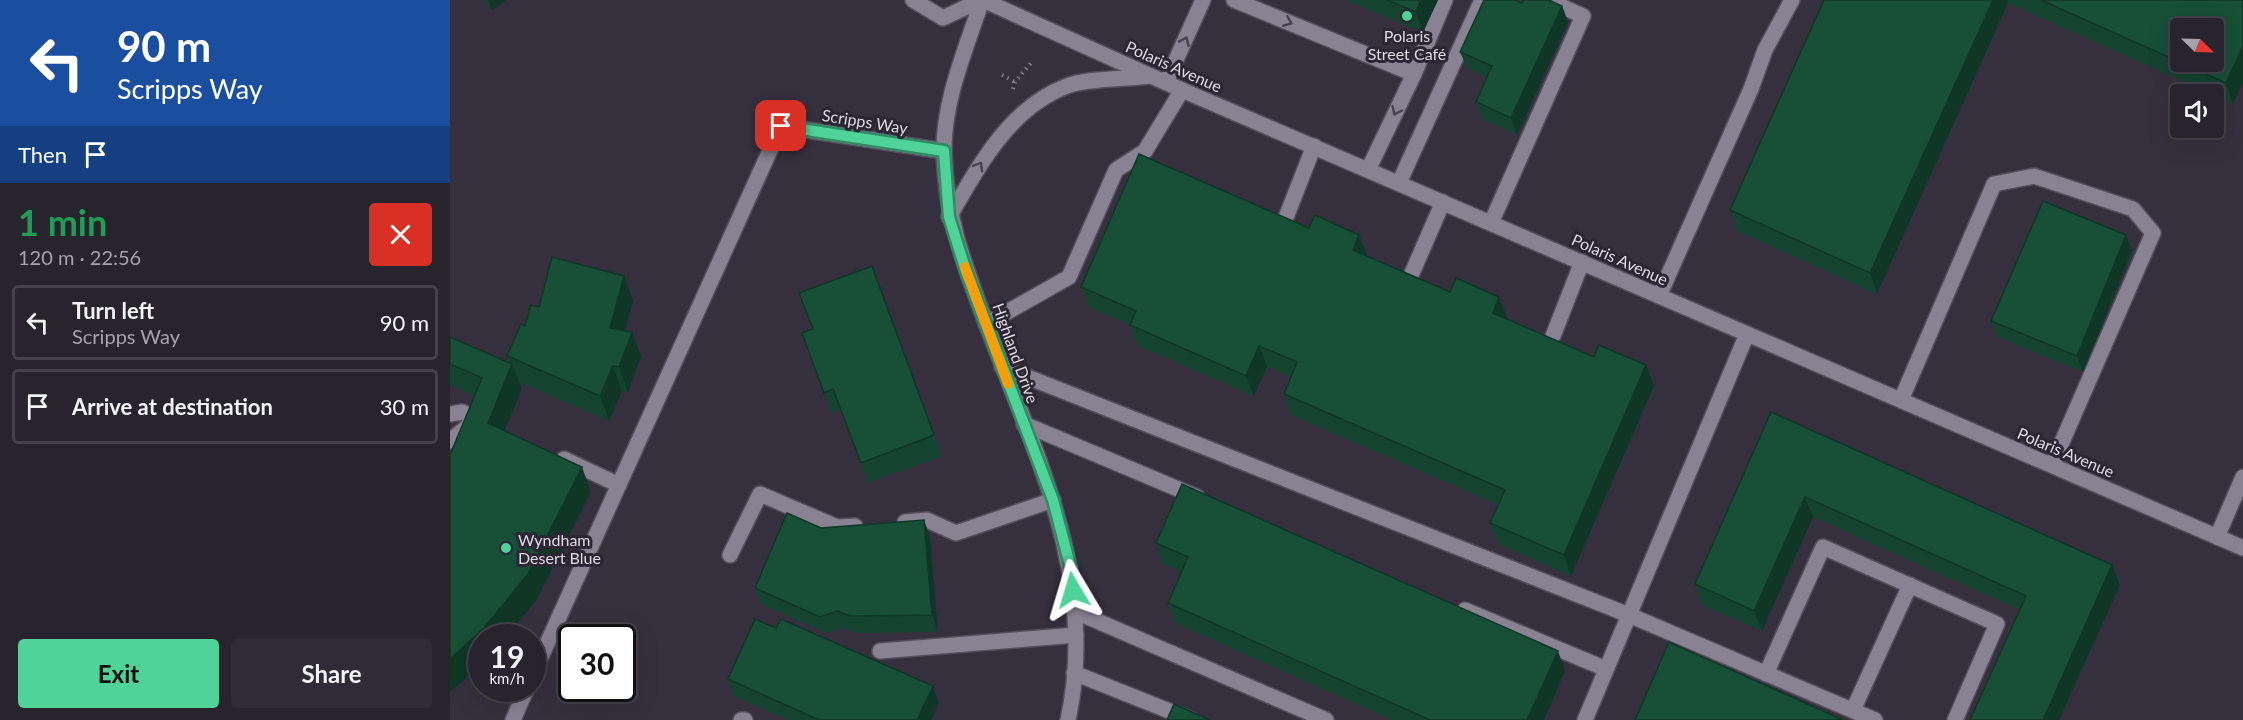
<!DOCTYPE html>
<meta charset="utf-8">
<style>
body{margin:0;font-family:Lato,sans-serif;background:#302c36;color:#f1f3f6;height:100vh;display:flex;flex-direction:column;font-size:22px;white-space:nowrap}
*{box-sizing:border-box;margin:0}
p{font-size:20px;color:#a5a4aa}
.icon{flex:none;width:33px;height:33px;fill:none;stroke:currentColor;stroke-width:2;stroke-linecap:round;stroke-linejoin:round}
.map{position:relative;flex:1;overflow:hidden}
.panel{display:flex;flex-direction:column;background:#28242e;width:450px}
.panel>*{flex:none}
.banner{background:#1a4fa0;color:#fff;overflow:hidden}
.needle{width:39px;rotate:113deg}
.controls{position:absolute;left:1720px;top:18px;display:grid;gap:12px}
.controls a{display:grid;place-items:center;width:54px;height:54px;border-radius:6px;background:#28242e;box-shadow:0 6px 24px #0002,0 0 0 2px #44414a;font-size:30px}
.speed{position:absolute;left:18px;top:624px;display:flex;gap:12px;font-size:30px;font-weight:700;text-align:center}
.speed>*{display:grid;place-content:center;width:78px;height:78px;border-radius:50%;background:#28242e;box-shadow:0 6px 24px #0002,0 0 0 2px #44414a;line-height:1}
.speed small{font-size:15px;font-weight:400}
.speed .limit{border:3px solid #111;border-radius:9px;background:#fff;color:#111}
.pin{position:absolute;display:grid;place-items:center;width:51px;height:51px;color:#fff;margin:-26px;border-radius:12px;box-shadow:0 3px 9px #0006}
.me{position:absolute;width:66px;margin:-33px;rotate:353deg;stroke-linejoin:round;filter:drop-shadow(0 0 4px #0008)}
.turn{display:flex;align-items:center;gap:21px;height:126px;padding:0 18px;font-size:27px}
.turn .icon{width:78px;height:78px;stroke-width:2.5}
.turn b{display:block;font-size:42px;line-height:51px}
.then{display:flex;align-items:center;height:57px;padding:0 18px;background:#0003;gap:12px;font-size:22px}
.round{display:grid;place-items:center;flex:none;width:63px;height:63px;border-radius:6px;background:#302c36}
.summary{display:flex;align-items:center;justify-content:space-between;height:102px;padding:0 18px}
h1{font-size:36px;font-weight:700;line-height:45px;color:#1e9e55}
.button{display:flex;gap:12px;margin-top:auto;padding:12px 18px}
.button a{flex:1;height:69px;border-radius:6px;background:#4fd399;color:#111;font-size:24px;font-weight:700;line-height:69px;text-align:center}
.button a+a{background:#302c36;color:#f1f3f6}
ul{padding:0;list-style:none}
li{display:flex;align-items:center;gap:18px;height:75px;margin:0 12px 9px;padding:0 6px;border:3px solid #44414a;border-radius:6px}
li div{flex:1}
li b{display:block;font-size:22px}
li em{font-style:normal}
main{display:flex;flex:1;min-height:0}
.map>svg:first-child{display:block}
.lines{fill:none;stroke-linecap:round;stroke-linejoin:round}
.minor-casing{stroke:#534e5a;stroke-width:18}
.path{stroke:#837e8a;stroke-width:4;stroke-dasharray:1.5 4.5;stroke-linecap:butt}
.minor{stroke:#898293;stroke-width:15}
.wall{fill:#14442f}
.shaded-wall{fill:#103726}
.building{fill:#174f37;stroke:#103726;stroke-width:1.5;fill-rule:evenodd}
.oneway{stroke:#484250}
.route-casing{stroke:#338963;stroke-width:15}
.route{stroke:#4fd399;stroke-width:10}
.slow{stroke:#f59e0b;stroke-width:10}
.poi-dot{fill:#4fd399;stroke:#2c2634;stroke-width:2}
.labels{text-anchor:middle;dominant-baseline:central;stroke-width:6;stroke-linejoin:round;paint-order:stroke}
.poi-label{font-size:16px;fill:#dedae3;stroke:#2c2634}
.street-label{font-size:16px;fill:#dedae3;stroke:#2c2634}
</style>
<main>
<section class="panel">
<div class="banner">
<div class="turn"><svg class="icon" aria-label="left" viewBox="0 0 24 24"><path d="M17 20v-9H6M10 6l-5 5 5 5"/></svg><div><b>90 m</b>Scripps Way</div></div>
<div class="then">Then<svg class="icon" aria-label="arrive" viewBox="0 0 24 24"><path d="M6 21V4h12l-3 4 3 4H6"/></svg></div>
</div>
<div class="summary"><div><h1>1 min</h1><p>120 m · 22:56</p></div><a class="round" style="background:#d93025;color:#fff"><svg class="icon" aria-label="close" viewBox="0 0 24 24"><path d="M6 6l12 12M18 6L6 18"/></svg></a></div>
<ul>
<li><svg class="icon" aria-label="left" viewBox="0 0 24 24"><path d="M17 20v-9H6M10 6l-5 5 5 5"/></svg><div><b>Turn left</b><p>Scripps Way</p></div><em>90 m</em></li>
<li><svg class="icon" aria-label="arrive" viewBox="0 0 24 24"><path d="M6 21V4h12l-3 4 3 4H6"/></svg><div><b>Arrive at destination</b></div><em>30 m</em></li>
</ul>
<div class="button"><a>Exit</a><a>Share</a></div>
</section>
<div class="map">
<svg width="1793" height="720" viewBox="0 0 1793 720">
<rect width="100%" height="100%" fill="#36303e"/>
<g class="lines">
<!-- minor casing -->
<g class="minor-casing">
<g id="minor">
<polyline points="463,0 493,18 531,0"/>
<path d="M532,0C516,49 493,101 494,153C496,218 514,264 536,323C585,452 649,578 618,720"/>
<polyline points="533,0 732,90 1793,548"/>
<polyline points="784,0 964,74"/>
<polyline points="716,82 753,0"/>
<polyline points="918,170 964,74 995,0"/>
<polyline points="949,183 1032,0"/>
<path d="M499,217C529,166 559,108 617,86C636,78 679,79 700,76"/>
<polyline points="1041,223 1133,16 1097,0"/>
<polyline points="833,225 864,146"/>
<polyline points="959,280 993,202"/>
<polyline points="1209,296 1301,89 1315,50 1342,0"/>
<polyline points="536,324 619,277 666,170 695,151 732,90"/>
<polyline points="1103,336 1132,262"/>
<polyline points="552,367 1179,615 1425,720"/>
<polyline points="1451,400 1544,184 1584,176 1683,209 1703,233 1602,465"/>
<polyline points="0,414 12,412 33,422"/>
<polyline points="574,424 747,497"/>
<polyline points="0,441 24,421 27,421"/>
<polyline points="114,459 169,485"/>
<polyline points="455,522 477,520 506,533 603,500"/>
<polyline points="1767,537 1793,477"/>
<polyline points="280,555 310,494 387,527 405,526"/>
<polyline points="1015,610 1156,669"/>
<polyline points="624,611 876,720"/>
<polyline points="430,651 626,635"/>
<polyline points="624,673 742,720"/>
<polyline points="1316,674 1373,547 1547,624 1505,720"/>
<polyline points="82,677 331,126 494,151"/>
<polyline points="1403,710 1460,585"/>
<polyline points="63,720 77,688"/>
<polyline points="291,720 295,720"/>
<polyline points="1135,720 1297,334"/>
</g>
</g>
<!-- path -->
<g class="path">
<polyline points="552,75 565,82"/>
<polyline points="563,89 565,82 581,63"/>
</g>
<!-- minor -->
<use href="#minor" class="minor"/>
</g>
<!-- wall -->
<g class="wall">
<polygon points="34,0 56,0 42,10"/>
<polygon points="895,0 988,0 973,32"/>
<polygon points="1374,0 1793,0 1783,104 1558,3 1427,294 1287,231 1280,210"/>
<polygon points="1072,3 1112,6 1118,22 1067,135 1032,119 1026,102 1037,78 1017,68 1010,52"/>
<polygon points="1682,251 1633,372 1547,337 1541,321"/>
<polygon points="917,255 916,256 1057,317 1056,319 1144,357 1196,365 1204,386 1121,576 1048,544 1040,523 1049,505 841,415 834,394 841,377 817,366 804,396 688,346 680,325 639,307 631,287"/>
<polygon points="422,266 492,456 418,483 391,409 382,413 352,333 362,329"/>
<polygon points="174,276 183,301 175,331 182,332 191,357 178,392 172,391 159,421 69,382 72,389 54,431 141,492 87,599 56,638 32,638 32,664 0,692 0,455 25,396 0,385 0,337 59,363 57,356 89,307"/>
<polygon points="1321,412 1662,565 1670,585 1609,720 1520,720 1570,610 1363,517 1312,631 1252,605 1245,584"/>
<polygon points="371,528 480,537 488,632 406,633 393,628 376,633 311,604 305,588"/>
<polygon points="706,543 1115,671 1094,720 942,720 725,623 718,603 732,572 713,564"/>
<polygon points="326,628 483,686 489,703 481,720 338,720 284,696 278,679"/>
</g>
<!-- shaded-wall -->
<g class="shaded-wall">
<polygon points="38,0 56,0 42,10"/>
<polygon points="971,0 988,0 973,32 966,12"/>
<polygon points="1543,0 1558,0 1558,3 1427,294 1420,273"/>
<polygon points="1112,6 1118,22 1067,135 1061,118"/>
<polygon points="1793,46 1793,83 1783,104 1776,83"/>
<polygon points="909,235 917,255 910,270 903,250"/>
<polygon points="1676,235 1682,251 1633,372 1627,356"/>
<polygon points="174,276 183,301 169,353 160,328"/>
<polygon points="1049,297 1057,317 1050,333 1043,313"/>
<polygon points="182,332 191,357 178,392 169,367"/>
<polygon points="809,346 817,366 804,396 796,376"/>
<polygon points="62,364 72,389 47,448 38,423"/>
<polygon points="1196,365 1204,386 1121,576 1114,555"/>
<polygon points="163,366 172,391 159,421 150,396"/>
<polygon points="132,467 141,492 87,599 56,638 32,638 32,664 0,692 0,659"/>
<polygon points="1355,497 1363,517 1312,631 1304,611"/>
<polygon points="474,520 480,537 488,632 482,615"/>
<polygon points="1662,565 1670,585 1609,720 1593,720"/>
<polygon points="1108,651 1115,671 1094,720 1077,720"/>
<polygon points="483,686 489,703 481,720 467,720"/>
</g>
<!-- building -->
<g class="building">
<polygon points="937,0 971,0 966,12"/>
<polygon points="1034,0 1065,0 1072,3 1074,0 1099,0 1112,6 1061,118 1026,102 1042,66 1010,52"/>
<polygon points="1374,0 1543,0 1420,273 1280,210"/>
<path d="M1591,0H1793V46L1776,83ZM1731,28H1764V62H1731Z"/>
<polygon points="689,154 859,228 865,215 909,235 903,250 1000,292 1006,278 1049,297 1043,313 1144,357 1149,345 1196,365 1114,555 1040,523 1055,490 834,394 847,362 809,346 796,376 680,325 686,311 631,287"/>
<polygon points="1593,201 1676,235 1627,356 1541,321"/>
<polygon points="102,257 174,276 160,328 182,332 169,367 163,366 150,396 57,356 71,324 75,326 81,305 89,307"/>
<polygon points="422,266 484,435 411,463 383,389 374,393 352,333 363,329 349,293"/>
<polygon points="0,337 62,364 38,423 132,467 78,574 34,628 0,659 0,455 32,378 0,364"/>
<polygon points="1321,412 1662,565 1593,720 1520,720 1576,596 1355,497 1304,611 1245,584"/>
<polygon points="732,484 1108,651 1077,720 980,720 718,603 738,557 706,543"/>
<polygon points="337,513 371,528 474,520 482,615 400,616 387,611 370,617 305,588"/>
<polygon points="305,619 326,628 331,619 483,686 467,720 369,720 278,679"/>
<polygon points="1219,642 1393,720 1185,720"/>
<polygon points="724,704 760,720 717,720"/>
</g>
<!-- one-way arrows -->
<defs><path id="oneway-chevron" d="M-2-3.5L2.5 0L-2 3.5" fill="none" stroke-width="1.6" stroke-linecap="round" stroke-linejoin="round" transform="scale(1.5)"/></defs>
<g class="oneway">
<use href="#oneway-chevron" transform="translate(838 22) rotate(22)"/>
<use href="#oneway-chevron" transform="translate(735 41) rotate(-66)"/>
<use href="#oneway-chevron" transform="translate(946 111) rotate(115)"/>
<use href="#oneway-chevron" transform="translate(529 166) rotate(-60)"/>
</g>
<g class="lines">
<!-- route casing -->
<g class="route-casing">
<polyline id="route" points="331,126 494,151 499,217 516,271 603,500 621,569 623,590"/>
</g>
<!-- route -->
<use href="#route" class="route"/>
<!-- slow -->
<polyline class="slow" points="515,267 558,384"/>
</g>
<!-- markers -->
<g class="poi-dot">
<circle cx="957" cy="16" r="6"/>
<circle cx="56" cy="548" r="6"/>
</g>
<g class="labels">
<!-- poi labels -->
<g class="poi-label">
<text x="957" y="35">Polaris<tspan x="957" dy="18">Street Café</tspan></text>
<text x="68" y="539" text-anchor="start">Wyndham<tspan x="68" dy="18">Desert Blue</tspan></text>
</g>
<!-- street labels -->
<g class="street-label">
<text transform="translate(724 66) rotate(24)">Polaris Avenue</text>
<text transform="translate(415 121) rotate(9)">Scripps Way</text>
<text transform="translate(1170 259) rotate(24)">Polaris Avenue</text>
<text transform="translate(566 353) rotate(70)">Highland Drive</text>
<text transform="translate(1616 452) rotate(23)">Polaris Avenue</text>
</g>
</g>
</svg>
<div class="controls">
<a><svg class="needle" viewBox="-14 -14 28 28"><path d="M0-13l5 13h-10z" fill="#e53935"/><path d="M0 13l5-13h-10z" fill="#a5a4aa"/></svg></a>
<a><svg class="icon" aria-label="sound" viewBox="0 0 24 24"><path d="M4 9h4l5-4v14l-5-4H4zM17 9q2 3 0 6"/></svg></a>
</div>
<div class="speed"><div>19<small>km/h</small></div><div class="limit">30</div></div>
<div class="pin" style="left:331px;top:126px;background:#d93025"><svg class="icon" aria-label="arrive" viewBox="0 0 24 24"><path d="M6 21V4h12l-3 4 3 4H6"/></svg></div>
<svg class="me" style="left:623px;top:590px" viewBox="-20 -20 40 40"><path d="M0-17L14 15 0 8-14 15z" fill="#4fd399" stroke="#fff" stroke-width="4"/></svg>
</div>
</main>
